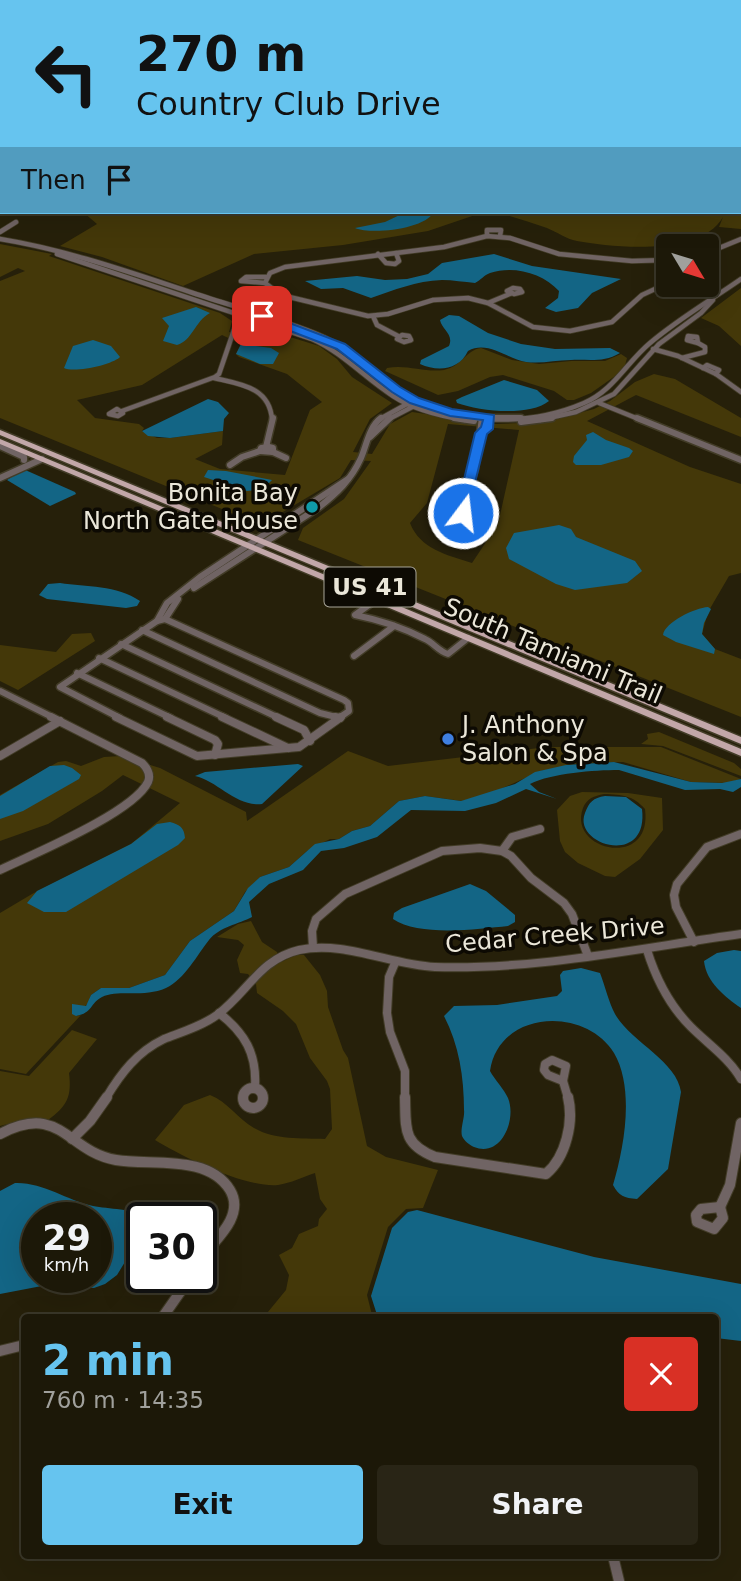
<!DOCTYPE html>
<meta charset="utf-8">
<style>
body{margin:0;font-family:"DejaVu Sans",sans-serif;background:#292516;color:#f1f3f6;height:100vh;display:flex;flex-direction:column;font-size:26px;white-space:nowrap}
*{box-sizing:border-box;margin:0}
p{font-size:23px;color:#a0a09c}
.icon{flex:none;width:38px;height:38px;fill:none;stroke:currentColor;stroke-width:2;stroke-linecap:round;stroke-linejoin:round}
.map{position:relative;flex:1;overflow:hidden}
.sheet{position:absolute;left:21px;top:1314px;width:698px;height:245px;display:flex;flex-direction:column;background:#1c1808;border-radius:7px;box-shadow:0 7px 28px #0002,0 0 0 2px #3a3729}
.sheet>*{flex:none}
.top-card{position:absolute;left:0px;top:0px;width:742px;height:214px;box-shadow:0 7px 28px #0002,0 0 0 2px #3a3729;background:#66c4ef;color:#111;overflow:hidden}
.needle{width:46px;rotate:128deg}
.fabs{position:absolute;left:656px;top:234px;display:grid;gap:14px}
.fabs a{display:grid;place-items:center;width:63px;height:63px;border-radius:7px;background:#1c1808;box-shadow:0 7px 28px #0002,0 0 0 2px #3a3729;font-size:35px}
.speed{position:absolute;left:21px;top:1202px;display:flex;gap:14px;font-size:35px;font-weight:700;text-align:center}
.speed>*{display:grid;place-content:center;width:91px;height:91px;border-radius:50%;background:#1c1808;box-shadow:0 7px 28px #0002,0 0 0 2px #3a3729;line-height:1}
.speed small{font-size:18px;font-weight:400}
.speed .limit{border:4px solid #111;border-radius:10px;background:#fff;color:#111}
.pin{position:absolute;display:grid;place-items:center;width:60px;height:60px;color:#fff;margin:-30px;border-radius:14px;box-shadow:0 4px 10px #0006}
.me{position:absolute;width:77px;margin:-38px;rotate:15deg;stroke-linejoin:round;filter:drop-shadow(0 0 5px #0008)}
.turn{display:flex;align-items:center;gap:24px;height:147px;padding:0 21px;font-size:32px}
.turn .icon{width:91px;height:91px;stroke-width:2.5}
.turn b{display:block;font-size:49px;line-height:60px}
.then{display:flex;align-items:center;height:66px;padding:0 21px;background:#0003;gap:14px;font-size:26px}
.round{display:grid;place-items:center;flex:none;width:74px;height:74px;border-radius:7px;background:#292516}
.overview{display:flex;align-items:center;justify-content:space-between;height:119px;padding:0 21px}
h1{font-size:42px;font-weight:600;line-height:52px;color:#66c4ef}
.primary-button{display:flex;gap:14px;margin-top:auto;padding:14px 21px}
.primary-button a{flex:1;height:80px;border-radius:7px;background:#66c4ef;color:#111;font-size:28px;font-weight:600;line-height:80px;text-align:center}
.primary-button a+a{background:#292516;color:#f1f3f6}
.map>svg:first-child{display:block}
.green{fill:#443809;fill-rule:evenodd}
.water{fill:#136585;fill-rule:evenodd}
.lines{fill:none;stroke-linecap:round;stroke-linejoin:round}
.street-far4-casing{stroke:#423c27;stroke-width:5}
.street-far3-casing{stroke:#423c27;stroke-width:6}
.street-far2-casing{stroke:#423c27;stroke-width:9}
.street-far1-casing{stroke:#423c27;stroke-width:10}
.street-casing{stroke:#423c27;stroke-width:12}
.secondary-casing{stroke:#423c27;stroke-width:2}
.primary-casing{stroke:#423c27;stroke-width:3}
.street-far4{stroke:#706464;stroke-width:3.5}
.street-far3{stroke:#706464;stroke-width:4.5}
.street-far2{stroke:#706464;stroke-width:6}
.street-far1{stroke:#706464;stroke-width:8}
.street{stroke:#706464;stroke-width:10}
.secondary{fill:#9e8a8b;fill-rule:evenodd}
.primary{fill:#c2a7a9;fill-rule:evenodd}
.route{fill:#1a73e8;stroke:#114b97;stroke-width:2}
.culture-dot{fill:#0f9aa8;stroke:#0d0a03;stroke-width:2.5}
.shop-dot{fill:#3f7fe0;stroke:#0d0a03;stroke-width:2.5}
.labels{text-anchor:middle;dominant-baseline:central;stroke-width:7;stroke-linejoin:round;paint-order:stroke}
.shield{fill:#0d0a03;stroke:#a8a599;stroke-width:2}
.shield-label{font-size:23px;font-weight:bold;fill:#ebe7d9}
.poi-label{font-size:24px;fill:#ebe7d9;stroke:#0d0a03;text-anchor:end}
.street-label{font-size:24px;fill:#ebe7d9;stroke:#0d0a03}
</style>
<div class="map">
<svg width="741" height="1581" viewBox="0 0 741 1581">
<rect width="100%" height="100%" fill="#26200a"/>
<!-- green -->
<g class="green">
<path d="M741,208V229L719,227L723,217C701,256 615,248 577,241C566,239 557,232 547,228C530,222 513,217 496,212H740Z"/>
<polygon points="83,212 484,212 428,231 343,245 254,254 183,286 102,257 60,246 97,224"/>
<path d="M0,244L52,254L49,256L220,313L232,321L229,332L242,333L261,328L319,346L337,359L352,377L392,403L370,419L353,452L372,454L390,424L412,412L496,424L546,422L594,409L610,401L635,382L654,374L675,379L741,418V437L636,395L587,421L690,467L741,484V573L729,576L708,612L702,634L715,649L741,659V717L298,540L303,528L344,499L371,461L351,460L340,478L261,525L0,418V281L25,271L18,268L0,277ZM222,335L241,344L236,354L239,357L287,374L322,402L310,410L285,475L220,469L195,459L222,445L223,431L170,438H157L142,431L144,428L139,424L95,418L77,400L142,385ZM448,424L519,430L498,524L472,563C447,555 420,549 410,523L427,503Z"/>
<polygon points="741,288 741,346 719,326 701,318"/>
<path d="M481,348L512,360L539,364L571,361H605L621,354L627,358L624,369L618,374L591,393L574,400H567L554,391L503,375L490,377L458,391L438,395L385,371L387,368C407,364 425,373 444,370C462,366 466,350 481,348Z"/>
<polygon points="91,633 95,641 18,690 0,681 0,645 56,652 72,634"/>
<polygon points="659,732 734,763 741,769 741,776 663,746 641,744 648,739 647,734"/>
<polygon points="547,747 661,747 741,779 728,783 691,782 623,762 580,763 541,771 487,795 462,801 425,796 399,801 370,826 352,831 339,839 330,839 307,851 289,867 260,877 245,892 234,911 190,941 165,975 129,988 101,988 91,995 88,1003 76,1016 81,1015 26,1074 0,1069 0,913 32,894 131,844 180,803 123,775 102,791 48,824 0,841 0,795 58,762 66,761 81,766 104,757 121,756 160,768 246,812 247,821 348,751 388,766"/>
<path d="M582,792L628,793L662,798L663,830L640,859L615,877L605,876L578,863L565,852L560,841L557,810L570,796ZM604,794C622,795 633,795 645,809C653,870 567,851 583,808C587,798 594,796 604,794Z"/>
<path d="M251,921L262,942L277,952L281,962L296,955H304L320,975L327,991L328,1007L343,1050L348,1058L367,1146L386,1157L438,1170L423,1208L406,1209L388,1227L367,1295L372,1315L361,1318H263L286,1290L289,1275L279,1255L292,1248L299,1234L318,1226L319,1219L327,1209L320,1199L315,1173C303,1177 291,1183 278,1185C245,1188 183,1157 155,1140L184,1105L210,1095C228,1102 238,1119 254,1128C275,1140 302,1138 325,1139L332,1129L330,1089L327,1081L310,1058L296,1024L283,1011L257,993L256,984L248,974L240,973L237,960L244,945L238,940L217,937L238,924Z"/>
<path d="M72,1030L97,1039L69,1073C72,1097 67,1106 48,1120L30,1118L0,1126V1071L29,1076Z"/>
</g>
<!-- water -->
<g class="water">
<path d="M406,212H434C425,229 372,235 355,228L385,222Z"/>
<path d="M494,254L532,266L621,279L592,293L578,308L556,312L545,308L558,298L559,291C543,273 513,265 490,273C484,275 481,280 475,283C464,282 453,280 442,280C416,281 394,290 371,298L343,288L321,289L305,281L357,276L385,280L407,279L428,274L442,263Z"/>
<path d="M196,307L210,313C194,322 193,340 177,345L163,341L169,326L162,318Z"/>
<path d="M449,315L459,316L488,333L521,344L555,349L610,348L620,353C603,363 589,359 571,360C555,360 542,364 526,362C507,359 488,340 468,351C459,370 438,372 420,364L421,360L449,346C454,334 442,330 440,320Z"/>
<path d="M93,340L111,346L120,357C112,365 74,373 64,368L73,346Z"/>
<polygon points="241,344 271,348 279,353 273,364 260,364 236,354"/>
<path d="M504,380L537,390L549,401C529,417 479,411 457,403L456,400L462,397Z"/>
<polygon points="208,399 218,402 229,413 224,419 223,431 170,438 148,436 142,431"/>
<polygon points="593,432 606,440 629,448 633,451 629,457 601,465 576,465 573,462 574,456 587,440 586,435"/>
<polygon points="23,469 75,492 76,494 50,506 7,480"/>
<polygon points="208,470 226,471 272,480 263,489 247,491 204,477"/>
<polygon points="559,525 571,529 576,537 635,561 642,571 627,583 575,590 556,584 509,559 506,548 514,533"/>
<path d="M60,583C86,587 117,585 140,601L137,606L126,608L47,599L39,595L48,584Z"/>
<path d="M708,607L711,609L704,623L702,634L715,649L714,654L676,642L663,635C665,622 695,608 708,607Z"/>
<path d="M614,762L691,782L722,783L741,779V787L733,792L720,789L685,790L619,770C594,770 552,773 530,784L539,792L557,799L526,789L496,803L465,811L411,810L377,837L344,848L321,851L303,870L269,884L249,902L252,917C239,924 219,927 209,940C197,955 185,979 166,988C144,998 118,989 102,997C90,1003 93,1013 76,1016L72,1014V1004L86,1006L91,995L101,988H129L165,975L190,941L234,911L248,888L260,877L289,867L315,844L339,839L352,831L370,826L399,801L425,796L461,801L515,784L535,772L566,765Z"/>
<path d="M298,764L303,766L262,804C236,807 218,781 195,776L205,772Z"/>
<polygon points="64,765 72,768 81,775 79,779 23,811 0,819 0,796 50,766"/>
<path d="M605,796L626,797L642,809C649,868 572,845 585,813C589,802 593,798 605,796Z"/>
<path d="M170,822C180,825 184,827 185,838L178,845L66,912H44L27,903L37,891L131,844L157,824Z"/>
<path d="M470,884L486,891L515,915V922L508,926C478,929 419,937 393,919L394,913L402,908Z"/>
<path d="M734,950L741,951V1008C725,997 706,982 704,961L717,953Z"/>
<path d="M581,968L600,973C605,986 609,1003 615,1014C631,1042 677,1061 681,1092L668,1169L637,1199C624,1198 619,1196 613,1185C624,1148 635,1089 614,1053C585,1006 499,1010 490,1071C495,1080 504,1089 508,1098C517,1120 501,1158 474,1147C470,1145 464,1141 462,1136C460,1129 465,1117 464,1110C464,1077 459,1045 444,1016L454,1006L497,1005L557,996L562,991L560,975L563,971Z"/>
<path d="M15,1183C43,1182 66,1200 93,1206C108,1209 134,1209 146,1216V1218H142V1234L117,1275L105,1284L94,1288L47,1285L0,1294V1191ZM96,1218V1278H37V1218Z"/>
<polygon points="417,1210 594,1257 741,1284 741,1341 716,1338 716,1318 378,1318 371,1296 392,1228 408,1212"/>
</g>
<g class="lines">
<!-- street-far4 casing -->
<g class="street-far4-casing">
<g id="street-far4">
<polyline points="297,0 306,2"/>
<polyline points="598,2 604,0"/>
<polyline points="0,29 2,27"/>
</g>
</g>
<!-- street-far3 casing -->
<g class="street-far3-casing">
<g id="street-far3">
<polyline points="0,232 16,222"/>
<polyline points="487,236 487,230 501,230 500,236"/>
<path d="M0,239C67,250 129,272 193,293C235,307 278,318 319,335C351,348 372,375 401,393C453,426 528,427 584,403C613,391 627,362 650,343C678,319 711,300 741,279"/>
<polyline points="707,253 741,239"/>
<path d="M57,254L312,339C343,353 365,378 393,396C414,410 440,416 465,420"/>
<polyline points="378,254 386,263 395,264 399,261 396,253"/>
<polyline points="668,260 632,261 559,254 510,238 487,236 444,247 285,267 270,273 265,283 281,295 368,316 388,314 433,300 468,298 488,303 533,327 570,331 612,322 642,295 668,283"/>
<polyline points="265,283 241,281 246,277 266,277"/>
<polygon points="513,288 520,289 522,292 514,294 507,291"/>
<polyline points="488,303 512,293"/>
<polyline points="373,316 377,325 398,336"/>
<polygon points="402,335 409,336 411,340 404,342 397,339"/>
<polygon points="688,336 697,337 698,343 687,340"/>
<polyline points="653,349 678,356 716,374"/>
<polyline points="682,358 705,352 705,347 698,343"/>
<polyline points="703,368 707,365 719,370 716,374 741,392"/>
<path d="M214,378C240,384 270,387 272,420"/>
<polyline points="599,403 641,420"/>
<polygon points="117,409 123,413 118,416 109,414"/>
<polyline points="122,411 215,377 219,374 235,327 288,297"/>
<polyline points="378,420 407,404"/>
<polyline points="387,420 414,406"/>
<polyline points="482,420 482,417"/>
<polyline points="540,420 576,412 614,394 659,344 701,313 713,300"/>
</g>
</g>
<!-- street-far2 casing -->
<g class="street-far2-casing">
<g id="street-far2">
<polyline points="454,418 474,421"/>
<polyline points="482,418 521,418"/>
<polyline points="637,418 741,460"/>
<polyline points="521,422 552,418"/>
<polyline points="370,437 390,418"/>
<polyline points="0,446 24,457 24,460"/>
<polyline points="266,447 273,418"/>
<polygon points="269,447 273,448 273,452 260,451 261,448"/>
<polyline points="273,452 286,458"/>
<polyline points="230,465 242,457 260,451"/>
<polyline points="0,478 42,459"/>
<path d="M318,508C337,493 351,480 361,458C367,444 369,427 381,418"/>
<polyline points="458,525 475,469 482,418"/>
<polygon points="455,526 462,526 466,531 461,534 452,533 450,528"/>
<polyline points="194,588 315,510"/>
<path d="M377,599L355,615C380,620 402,627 425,639C434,643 438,651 448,654L468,638"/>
<polyline points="165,619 178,599"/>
<polyline points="157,621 167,603 200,577 348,479"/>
<polyline points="142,630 320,713 340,718"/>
<polyline points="121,644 279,718"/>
<polyline points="354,656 394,626"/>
<polyline points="99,658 226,718"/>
<polyline points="77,673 171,718"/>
<polyline points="0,691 54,718"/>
<polyline points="120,718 60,687 157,621 165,619 344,700 348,703 349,711 339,718"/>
</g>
</g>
<!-- street-far1 casing -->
<g class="street-far1-casing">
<g id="street-far1">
<polyline points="116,717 197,756 299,747 341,717"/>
<polyline points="167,717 215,740 218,744 215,755"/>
<polyline points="222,717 288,748"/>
<polyline points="276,717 304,730 310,741"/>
<polyline points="335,717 340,718"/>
<polyline points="0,756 60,721"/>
<polyline points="502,851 512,837 540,829"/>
<path d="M0,870C33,854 133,813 148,782C151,775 147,768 142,763L51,717"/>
<polyline points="694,942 676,907 674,895 677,884 707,847 741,834"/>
<polyline points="313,947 312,931 316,919 345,894 442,851 480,848 502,851 511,856 531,878 564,903 572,914 588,956"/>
<path d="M647,950C656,979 669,1005 691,1027C708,1044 729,1058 741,1079"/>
<polyline points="395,963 389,977 387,1013 390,1032 405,1071 405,1098"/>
<path d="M219,1013C245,1033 257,1054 255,1087"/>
<polygon points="552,1060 566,1066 563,1081 548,1075 544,1070 545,1064"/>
<polyline points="563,1081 568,1098"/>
<path d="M106,1098C121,1073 137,1052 164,1039C182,1032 202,1026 217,1015C247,993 260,959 299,950C344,940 390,965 435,967C538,970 640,948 741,934"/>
</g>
</g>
<!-- street casing -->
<g class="street-casing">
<g id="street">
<circle cx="253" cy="1098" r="10"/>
<path d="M405,1097C406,1128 402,1144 435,1157L546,1174C566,1157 574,1122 568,1097"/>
<path d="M0,1134C61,1102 66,1151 116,1160C152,1166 208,1154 230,1190C236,1200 235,1211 230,1221C223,1235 210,1246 201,1259"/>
<polyline points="72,1139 90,1121 107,1097"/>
<polyline points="720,1207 730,1185 741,1123"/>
<polygon points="720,1207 723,1218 714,1229 697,1222 696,1215 701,1209"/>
<polyline points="162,1318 190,1278"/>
<polyline points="0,1351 24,1345"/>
<polyline points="613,1556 619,1581"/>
</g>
</g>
<!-- secondary casing -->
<g class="secondary-casing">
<g id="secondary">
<polygon points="221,0 226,0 227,2 222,2"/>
<polygon points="570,0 580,2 573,2"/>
<rect x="0" y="149" width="2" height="4"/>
</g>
</g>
<!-- primary casing -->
<g class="primary-casing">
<g id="primary">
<polygon points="0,430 741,737 741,744 0,435"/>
<polygon points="0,439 741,749 741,756 0,444"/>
</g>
</g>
<!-- street-far4 -->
<use href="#street-far4" class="street-far4"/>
<!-- street-far3 -->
<use href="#street-far3" class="street-far3"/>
<!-- street-far2 -->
<use href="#street-far2" class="street-far2"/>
<!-- street-far1 -->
<use href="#street-far1" class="street-far1"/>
<!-- street -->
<use href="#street" class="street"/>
<!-- secondary -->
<use href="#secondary" class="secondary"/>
<!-- primary -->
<use href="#primary" class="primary"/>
</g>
<!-- route -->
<polygon class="route" points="259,314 266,314 345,344 400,387 419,398 452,409 494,415 493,429 487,434 467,515 463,517 456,513 475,433 481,427 483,420 450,416 410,403 392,392 337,349 259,319"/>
<!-- markers -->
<circle class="culture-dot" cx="312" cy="507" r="7"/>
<circle class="shop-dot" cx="448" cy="739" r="7"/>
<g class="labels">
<!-- shield labels -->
<rect class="shield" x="324.5" y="567.5" width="91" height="39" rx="5"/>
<g class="shield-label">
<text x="370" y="587">US 41</text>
</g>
<!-- poi labels -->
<g class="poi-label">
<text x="298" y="493">Bonita Bay<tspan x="298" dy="28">North Gate House</tspan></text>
<text x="462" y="725" text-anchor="start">J. Anthony<tspan x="462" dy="28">Salon &amp; Spa</tspan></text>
</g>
<!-- street labels -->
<g class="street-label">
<text transform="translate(553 651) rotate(23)">South Tamiami Trail</text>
<text transform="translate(555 935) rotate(-5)">Cedar Creek Drive</text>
</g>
</g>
</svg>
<div class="fabs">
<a><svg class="needle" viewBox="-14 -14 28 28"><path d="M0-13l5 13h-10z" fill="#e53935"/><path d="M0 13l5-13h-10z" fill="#a0a09c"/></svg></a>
</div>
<div class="speed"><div>29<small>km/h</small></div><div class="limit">30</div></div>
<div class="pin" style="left:262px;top:316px;background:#d93025"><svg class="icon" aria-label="arrive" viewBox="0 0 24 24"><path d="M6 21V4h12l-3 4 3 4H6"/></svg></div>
<svg class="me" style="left:463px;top:513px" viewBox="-20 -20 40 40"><circle r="17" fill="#1a73e8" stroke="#fff" stroke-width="3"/><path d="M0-11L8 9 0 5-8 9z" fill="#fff"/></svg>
<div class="top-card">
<div class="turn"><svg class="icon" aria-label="left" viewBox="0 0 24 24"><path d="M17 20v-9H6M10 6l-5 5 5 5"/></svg><div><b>270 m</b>Country Club Drive</div></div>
<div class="then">Then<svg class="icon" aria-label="arrive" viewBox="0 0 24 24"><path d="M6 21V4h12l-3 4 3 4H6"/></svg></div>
</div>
<section class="sheet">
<div class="overview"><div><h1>2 min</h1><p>760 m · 14:35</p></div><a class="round" style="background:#d93025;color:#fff"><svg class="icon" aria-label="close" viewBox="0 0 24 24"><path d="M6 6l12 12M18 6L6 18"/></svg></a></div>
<div class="primary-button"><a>Exit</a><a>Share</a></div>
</section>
</div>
